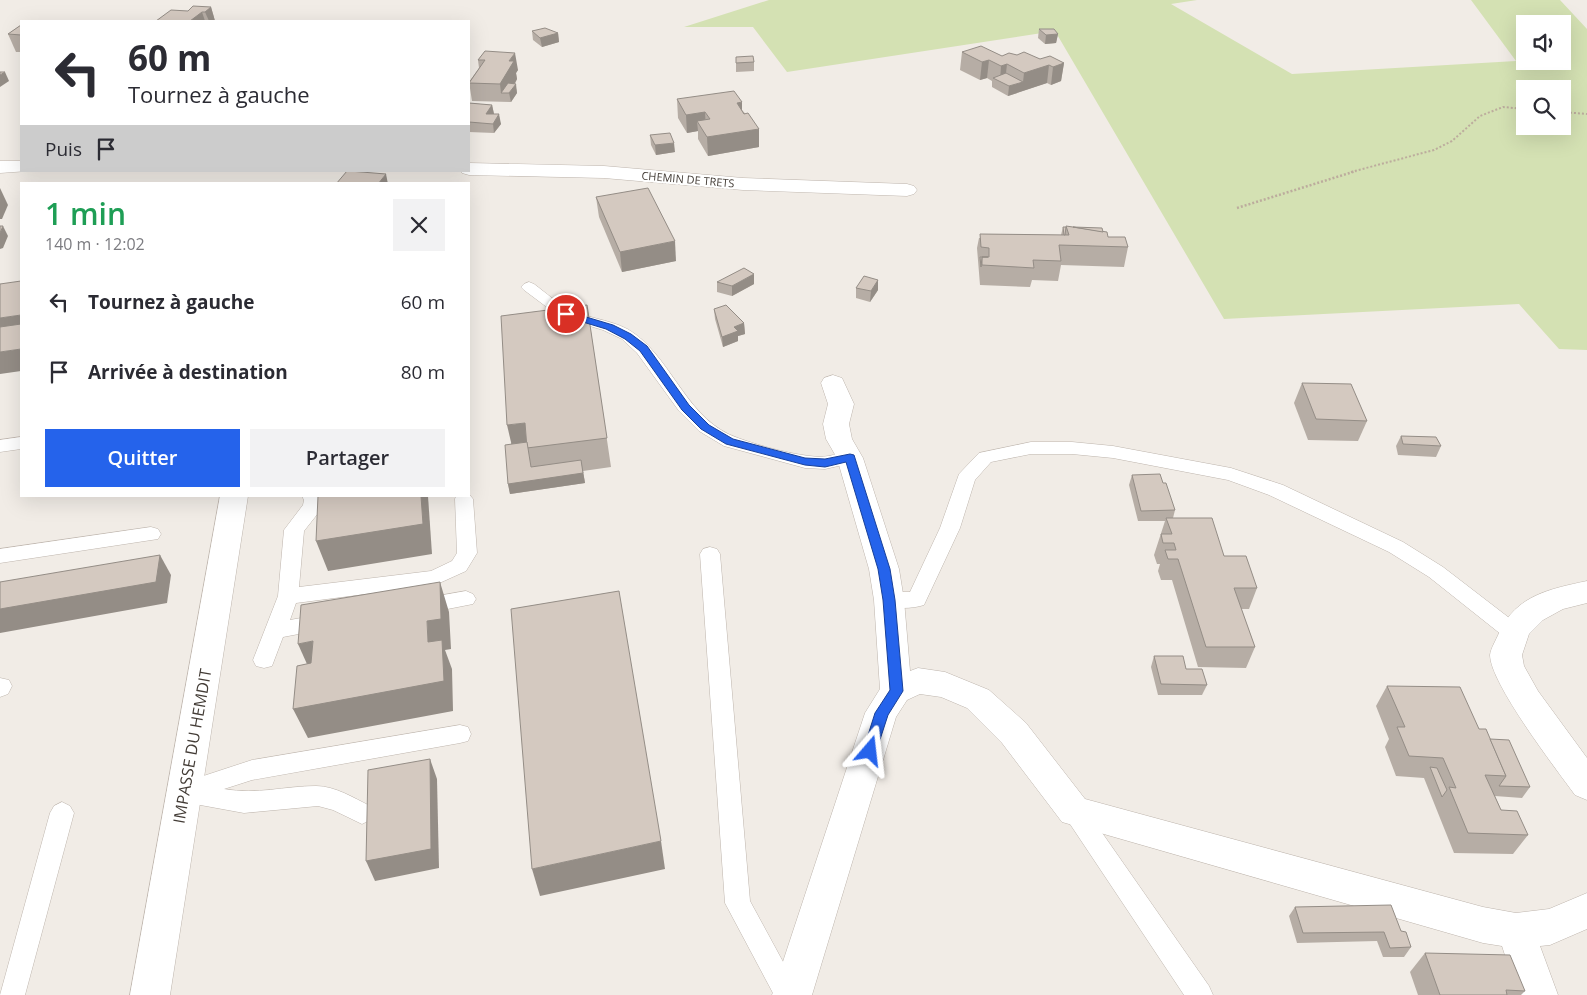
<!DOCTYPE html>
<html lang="fr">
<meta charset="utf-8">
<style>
body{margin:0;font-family:"Open Sans",sans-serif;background:#f2f2f3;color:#2b2b33;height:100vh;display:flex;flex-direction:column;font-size:19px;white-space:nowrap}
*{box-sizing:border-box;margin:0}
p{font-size:16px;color:#7c7c81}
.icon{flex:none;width:28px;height:28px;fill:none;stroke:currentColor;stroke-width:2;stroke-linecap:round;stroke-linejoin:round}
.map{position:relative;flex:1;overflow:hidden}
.side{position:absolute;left:20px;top:182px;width:450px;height:315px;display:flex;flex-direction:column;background:#fff;border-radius:0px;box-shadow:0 5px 20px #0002}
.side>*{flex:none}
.hud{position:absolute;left:20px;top:20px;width:450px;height:152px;border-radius:0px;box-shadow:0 5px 20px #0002;background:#fff;color:#2b2b33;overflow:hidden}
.buttons{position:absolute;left:1516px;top:15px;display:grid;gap:10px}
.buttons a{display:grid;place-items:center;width:55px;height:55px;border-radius:0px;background:#fff;box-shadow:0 5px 20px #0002;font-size:25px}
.pin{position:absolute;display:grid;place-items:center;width:42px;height:42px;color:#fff;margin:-21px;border:2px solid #fff;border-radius:50%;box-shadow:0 1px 5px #0007}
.me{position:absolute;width:55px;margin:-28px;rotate:17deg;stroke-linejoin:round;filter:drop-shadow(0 0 4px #0008)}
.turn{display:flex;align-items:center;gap:18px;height:105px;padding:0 25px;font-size:22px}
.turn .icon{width:65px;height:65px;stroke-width:2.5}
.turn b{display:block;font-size:35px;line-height:42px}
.then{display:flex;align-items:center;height:48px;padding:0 25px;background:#0003;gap:10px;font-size:19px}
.round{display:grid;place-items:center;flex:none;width:52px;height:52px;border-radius:0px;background:#f2f2f3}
.overview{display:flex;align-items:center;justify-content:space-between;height:85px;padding:0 25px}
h1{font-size:30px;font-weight:600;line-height:38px;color:#1e9e55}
.cta{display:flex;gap:10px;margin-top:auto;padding:10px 25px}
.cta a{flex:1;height:58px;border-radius:0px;background:#2563eb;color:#fff;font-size:20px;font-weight:600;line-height:58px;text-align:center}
.cta a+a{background:#f2f2f3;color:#2b2b33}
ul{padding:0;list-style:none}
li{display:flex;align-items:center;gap:15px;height:70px;padding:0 25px}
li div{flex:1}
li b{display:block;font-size:19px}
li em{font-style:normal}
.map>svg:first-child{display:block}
.green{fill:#d4e1b3;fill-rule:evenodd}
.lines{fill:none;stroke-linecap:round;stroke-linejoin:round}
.service-casing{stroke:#beb5ad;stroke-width:1}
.minor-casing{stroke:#beb5ad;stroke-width:1}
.path-far1{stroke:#bcac9d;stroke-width:2;stroke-dasharray:2 2;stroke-linecap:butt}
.path{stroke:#bcac9d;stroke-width:2.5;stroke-dasharray:2 2;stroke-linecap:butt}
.service{fill:#fff;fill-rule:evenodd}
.minor{fill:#fff;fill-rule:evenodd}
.wall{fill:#b6ada5}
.shaded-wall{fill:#948d86}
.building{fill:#d4c9c0;stroke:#948d86}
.route{fill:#2563eb;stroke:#184099}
.labels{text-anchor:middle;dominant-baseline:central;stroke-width:4;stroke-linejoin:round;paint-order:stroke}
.far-street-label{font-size:11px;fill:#433c36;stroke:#fff}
.near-street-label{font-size:16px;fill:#433c36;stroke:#fff}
</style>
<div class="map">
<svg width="1587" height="995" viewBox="0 0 1587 995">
<rect width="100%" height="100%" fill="#f1ece6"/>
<!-- green -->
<path class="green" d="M769,0H1197L1171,4L1292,74L1516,61L1471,0H1560L1587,29V350L1559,349L1519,304L1224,319L1055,31L787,72L753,27H684ZM1525,24H1562V61H1525ZM1525,89H1562V126H1525Z"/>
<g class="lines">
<!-- service casing -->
<g class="service-casing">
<g id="service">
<path d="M529,282L534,284C546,293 558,304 571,310C592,320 617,320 635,334C674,363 688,421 738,438C763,447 793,455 819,457C832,457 844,450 856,454L859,458L856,462L825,469L805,468L724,446L699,431L679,411L637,353L622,339L603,330L560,317L524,290L521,287L524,284Z"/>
<polygon points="21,437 21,449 0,452 0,440"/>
<path d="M1031,442H1072L1113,446L1231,468L1283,485L1403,542L1443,567L1521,627L1524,633L1521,639L1514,641L1507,639L1429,577L1389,552L1269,495L1228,480L1113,458L1072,454H1031L991,462L975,480L960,528L924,605C912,609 894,609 882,605L879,600L882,595L889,592H910L940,528L959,474L979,453Z"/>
<polygon points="469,494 473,499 477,553 466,571 435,585 296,603 290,620 323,614 330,616 333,622 330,628 283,637 272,666 264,668 256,666 253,660 278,596 284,530 303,505 304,500 302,496 322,496 323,499 319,512 304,531 299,587 431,571 452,561 457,553 455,499 456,496 469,496"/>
<polygon points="151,527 158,529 161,534 158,539 0,563 0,549"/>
<polygon points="710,547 717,549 720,554 750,901 801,995 774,995 725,903 700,554 703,549"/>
<polygon points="466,591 473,594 476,599 473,604 422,614 415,612 412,606 415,600"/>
<polygon points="0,678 9,680 12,686 8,694 0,697"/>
<path d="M460,725L468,727L471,734L468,741L460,743L252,780L224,789C258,795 284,786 316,786C335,786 354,798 370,806L374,813L370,820L362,824L333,810L318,806L244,813L184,802L176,799L172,792L176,785L252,760Z"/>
<polygon points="1074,801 1082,804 1209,986 1213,995 1184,995 1066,818 1062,811 1066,804"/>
<polygon points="62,802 70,806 74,813 25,995 0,995 50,813 54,806"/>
</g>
</g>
<!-- minor casing -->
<g class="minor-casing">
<g id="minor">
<polygon points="0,161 21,161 21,171 28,171 0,173"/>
<polygon points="469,163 604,166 743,178 907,184 914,186 917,190 914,194 907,196 743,190 604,178 469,175 462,173 461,171 469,171"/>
<polygon points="833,375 842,378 854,404 849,424 852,439 863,458 899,569 904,600 910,671 918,668 945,672 989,690 1026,723 1085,799 1483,907 1516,913 1549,909 1587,893 1587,929 1550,945 1540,946 1558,995 1518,995 1502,946 1483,943 1062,822 1002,743 967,708 941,697 920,694 907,700 896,717 812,995 772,995 865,713 880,689 874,600 869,569 837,458 826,439 823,424 828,404 821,383 824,378"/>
<polygon points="220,496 248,496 170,995 130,995"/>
<path d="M1587,581V603L1563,609L1543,620L1529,634L1522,655L1524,666L1538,691L1587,758V800L1575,795C1556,769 1490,683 1490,655C1491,648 1496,640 1499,633C1516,595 1550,589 1587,581Z"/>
</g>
</g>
<!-- path-far1 -->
<g class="path-far1">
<polyline points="1562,112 1587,114"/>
<polyline points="1351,172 1434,150 1452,141 1480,116 1503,107 1525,109"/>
</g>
<!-- path -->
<polyline class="path" points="1237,208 1356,171"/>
<!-- service -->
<use href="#service" class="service"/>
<!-- minor -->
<use href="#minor" class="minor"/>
</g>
<!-- wall -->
<g class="wall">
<polygon points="211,7 215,21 156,21 188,11"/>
<polygon points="21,25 21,52 16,52 8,34"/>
<polygon points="1039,29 1058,34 1056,43 1045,44 1038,38"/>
<polygon points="532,31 558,33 559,42 542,47 533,40"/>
<polygon points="485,51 518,70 516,73 517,79 515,84 517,93 511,102 472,101 469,82 479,68 478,60"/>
<polygon points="962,52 1002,56 1017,55 1064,63 1061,81 1051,85 1047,83 1008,96 992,87 992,81 987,78 980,80 960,70"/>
<polygon points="736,57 754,62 754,71 736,72"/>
<polygon points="677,99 742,110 759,129 759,147 708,156 698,139 698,131 687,133 678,118"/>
<polygon points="469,103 492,105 494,114 501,124 494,133 469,132"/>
<polygon points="650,135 675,152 656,155 651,145"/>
<polygon points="596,197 676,261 622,272 599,217"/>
<polygon points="1063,227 1103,232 1108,237 1128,247 1124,267 1061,265 1058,281 1032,280 1030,287 980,285 977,248 979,238 980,238 980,234 1061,235"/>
<polygon points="878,280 878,290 870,302 856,298 856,288"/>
<polygon points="717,282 754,284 732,296 717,292"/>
<polygon points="587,305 611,467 583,471 585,483 510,494 508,484 511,444"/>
<polygon points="714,309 744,323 745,334 738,336 738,341 723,347 715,319"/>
<polygon points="1302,383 1367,421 1358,441 1308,440 1294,403"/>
<polygon points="1401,436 1441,446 1436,457 1398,455 1396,446"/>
<polygon points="1132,475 1163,483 1175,510 1173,518 1224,556 1257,588 1249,609 1241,609 1255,647 1246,668 1198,667 1172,580 1161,580 1158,571 1160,564 1157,564 1154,555 1165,521 1138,521 1129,485"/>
<polygon points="1154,656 1207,685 1202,695 1158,695 1151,667"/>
<polygon points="1387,686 1479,729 1490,739 1530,787 1522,798 1495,796 1501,810 1528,835 1513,854 1454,853 1424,778 1396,776 1385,747 1389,739 1376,706"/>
<polygon points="1295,907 1401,931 1411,947 1404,957 1383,957 1377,941 1297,943 1289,916"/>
<polygon points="1425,953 1525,991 1521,995 1418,995 1410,972"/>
</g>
<!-- shaded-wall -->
<g class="shaded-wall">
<polygon points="211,7 215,21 209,21 205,12"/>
<polygon points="202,12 205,21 190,21"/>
<polygon points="558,33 559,42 542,47 540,38"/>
<polygon points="1058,34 1056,43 1045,44 1046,35"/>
<polygon points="515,53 518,70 516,73 517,79 509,93 501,93 500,84 509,61"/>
<polygon points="989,60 987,78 980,80 982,62"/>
<polygon points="1064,63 1061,81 1051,85 1053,67"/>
<polygon points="1007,64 1005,82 1000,81 1001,66"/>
<polygon points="1049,65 1047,83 1008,96 1009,86 1023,82 1024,73"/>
<polygon points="5,72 9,81 0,87 0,75"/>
<polygon points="516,84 517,93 511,102 509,93"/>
<polygon points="742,102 742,121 737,103"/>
<polygon points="492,105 494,114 486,114"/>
<polygon points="705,112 706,130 697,121 698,131 687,133 686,115"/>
<polygon points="499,114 501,124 494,133 493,124"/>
<polygon points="759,129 759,147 708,156 707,137"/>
<polygon points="674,143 675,152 656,155 655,145"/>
<polygon points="386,174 388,184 378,184"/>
<polygon points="0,188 8,205 2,219 0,219"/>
<polygon points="3,226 8,236 3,248 0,249 0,233"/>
<polygon points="675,241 676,261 622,272 620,252"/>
<polygon points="754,274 754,284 732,296 732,286"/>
<polygon points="878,280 878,290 870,302 871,291"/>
<polygon points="21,315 21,346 0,349 0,318"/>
<polygon points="744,323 745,334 738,336 738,341 723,347 722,337 734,327"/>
<polygon points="21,349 21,371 0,374 0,352"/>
<polygon points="525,423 527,448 514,455 507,425"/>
<polygon points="581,460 585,483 510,494 508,484"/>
<polygon points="421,496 428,496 432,554 328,571 316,541"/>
<polygon points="160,555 171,575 167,603 0,633 0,609"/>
<polygon points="440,582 449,612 451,649 445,650 452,669 453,711 308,738 293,709 428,642 427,621"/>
<polygon points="313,641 311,673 298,644"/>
<polygon points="430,759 437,779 439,868 375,881 366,861"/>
<polygon points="661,841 665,869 540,896 532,869"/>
</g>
<!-- building -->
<g class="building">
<polygon points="193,6 211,7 205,12 202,12 190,21 156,21 171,10 188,11"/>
<polygon points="21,25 21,35 8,34"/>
<polygon points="545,28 558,33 540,38 532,31"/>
<polygon points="1039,29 1054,29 1058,34 1046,35"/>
<polygon points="981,46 1002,56 1009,53 1017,55 1024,52 1040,59 1050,56 1064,63 1053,67 1049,65 1024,73 1007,64 1001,66 989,60 982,62 962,52"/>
<polygon points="485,51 515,53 509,61 514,61 500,84 469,83 485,60 478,60"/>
<polygon points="753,56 754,62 736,63 736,57"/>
<polygon points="0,72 5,72 0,75"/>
<polygon points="1006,73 1023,82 1009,86 993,78"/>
<polygon points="508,83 516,84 509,93 501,93"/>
<polygon points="734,91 742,102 737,103 744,114 748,113 759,129 707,137 697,121 710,119 705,112 686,115 677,99"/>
<polygon points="469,103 492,105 486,114 499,114 493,124 469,122"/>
<polygon points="670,133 674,143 655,145 650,135"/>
<polygon points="347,171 349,171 386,174 378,184 336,184"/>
<polygon points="648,188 675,241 620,252 596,197"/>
<polygon points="0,226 3,226 0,233"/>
<polygon points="1066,226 1107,232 1108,237 1125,237 1128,247 1059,245 1061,261 1033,260 1034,268 982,265 982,257 989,257 989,248 981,247 980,234 1069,235"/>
<polygon points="1063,227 1066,227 1065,235 1064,235"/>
<polygon points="1073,227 1102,228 1103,232"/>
<polygon points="980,257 988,257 982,257 981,267"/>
<polygon points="744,268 754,274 732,286 717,282"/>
<polygon points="864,276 878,280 871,291 856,288"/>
<polygon points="21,281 21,315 0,318 0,284"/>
<polygon points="587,305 607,438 527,448 525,423 507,425 501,316"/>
<polygon points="726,305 744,323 734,327 738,331 722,337 714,309"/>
<polygon points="21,324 21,349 0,352 0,327"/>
<polygon points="1302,383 1351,384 1367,421 1316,419"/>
<polygon points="1401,436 1436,437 1441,446 1403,444"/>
<polygon points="527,442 531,467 581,460 583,473 508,484 505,445"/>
<polygon points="1160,474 1163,483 1166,483 1175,510 1141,511 1132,475"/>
<polygon points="318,496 421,496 423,524 316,541"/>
<polygon points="1166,518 1212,518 1224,556 1246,556 1257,588 1234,588 1255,647 1206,647 1178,559 1168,559 1165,550 1176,550 1174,543 1163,543 1161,534 1172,534"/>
<polygon points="160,555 156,582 0,609 0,582"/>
<polygon points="440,582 441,619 427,621 428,642 442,640 444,681 293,709 297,666 311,663 313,641 298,644 301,605"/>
<polygon points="619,591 661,841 532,869 511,609"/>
<polygon points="1154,656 1183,656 1186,669 1202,669 1207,685 1161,684"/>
<polygon points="1387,686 1460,687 1479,729 1486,729 1506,776 1485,775 1501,810 1517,811 1528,835 1468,833 1449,787 1456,788 1443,758 1409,756 1397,727 1405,727"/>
<polygon points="1490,739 1509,740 1530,787 1499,786 1506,776"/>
<polygon points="430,759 431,849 366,861 368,770"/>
<polygon points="1430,767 1437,768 1447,790 1442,797"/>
<polygon points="1391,905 1401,931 1406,932 1411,947 1390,948 1384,932 1303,933 1295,907"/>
<polygon points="1425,953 1510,955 1525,991 1506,990 1507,995 1440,995"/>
</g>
<!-- route -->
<polygon class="route" points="566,311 613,325 631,334 647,346 689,405 709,425 733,439 805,458 825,459 850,454 854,455 890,569 895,600 903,691 888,715 875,755 870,757 865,755 863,751 875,713 890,690 883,600 878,569 846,462 825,467 805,465 726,444 701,429 682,410 640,351 625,339 606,329 563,316 561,314"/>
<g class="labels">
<!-- far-street labels -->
<g class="far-street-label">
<text transform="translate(688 179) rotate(5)">CHEMIN DE TRETS</text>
</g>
<!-- near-street labels -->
<g class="near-street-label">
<text transform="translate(192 746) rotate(-80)">IMPASSE DU HEMDIT</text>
</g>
</g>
</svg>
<div class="buttons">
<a><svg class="icon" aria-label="sound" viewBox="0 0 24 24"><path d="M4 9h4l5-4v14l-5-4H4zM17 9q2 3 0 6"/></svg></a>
<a><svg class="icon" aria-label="search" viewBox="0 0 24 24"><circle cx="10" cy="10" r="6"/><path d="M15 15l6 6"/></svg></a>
</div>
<div class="pin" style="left:566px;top:314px;background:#d93025"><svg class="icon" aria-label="arrive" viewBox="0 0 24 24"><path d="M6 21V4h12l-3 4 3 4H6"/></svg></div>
<svg class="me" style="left:870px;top:751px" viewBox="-20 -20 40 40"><path d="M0-17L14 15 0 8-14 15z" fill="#2563eb" stroke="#fff" stroke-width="4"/></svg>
<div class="hud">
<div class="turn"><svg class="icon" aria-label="left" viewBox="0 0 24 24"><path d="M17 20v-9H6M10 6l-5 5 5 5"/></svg><div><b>60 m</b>Tournez à gauche</div></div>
<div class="then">Puis<svg class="icon" aria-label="arrive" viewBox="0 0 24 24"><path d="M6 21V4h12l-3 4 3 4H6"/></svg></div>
</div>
<section class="side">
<div class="overview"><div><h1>1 min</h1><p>140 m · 12:02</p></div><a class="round"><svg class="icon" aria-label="close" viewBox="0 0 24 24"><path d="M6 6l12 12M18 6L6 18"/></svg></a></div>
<ul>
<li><svg class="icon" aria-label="left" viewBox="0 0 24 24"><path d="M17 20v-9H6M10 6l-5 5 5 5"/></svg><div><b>Tournez à gauche</b></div><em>60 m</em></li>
<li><svg class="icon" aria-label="arrive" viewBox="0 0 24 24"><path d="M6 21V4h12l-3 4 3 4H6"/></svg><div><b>Arrivée à destination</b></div><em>80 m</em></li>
</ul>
<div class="cta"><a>Quitter</a><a>Partager</a></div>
</section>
</div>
